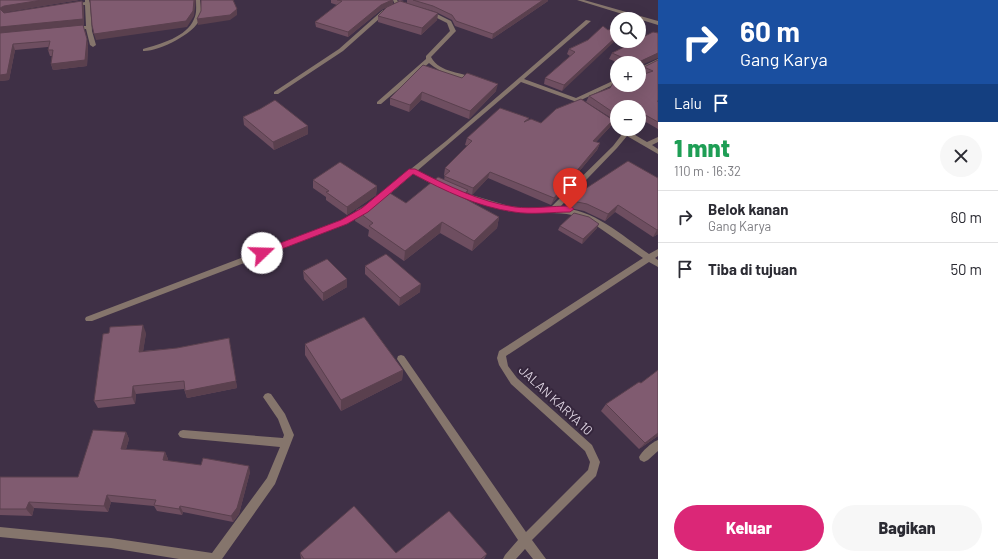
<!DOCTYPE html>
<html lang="id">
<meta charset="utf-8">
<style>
body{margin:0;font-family:Barlow,sans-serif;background:#f7f7f7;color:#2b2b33;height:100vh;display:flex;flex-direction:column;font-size:15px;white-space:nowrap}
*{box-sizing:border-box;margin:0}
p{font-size:13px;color:#7c7c81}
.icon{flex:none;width:22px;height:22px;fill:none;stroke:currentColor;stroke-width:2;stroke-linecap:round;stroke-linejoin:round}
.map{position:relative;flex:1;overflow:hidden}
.details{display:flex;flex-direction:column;background:#fff;width:340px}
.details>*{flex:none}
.banner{background:#1a4fa0;color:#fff;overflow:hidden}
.fabs{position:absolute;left:610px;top:12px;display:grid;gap:8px}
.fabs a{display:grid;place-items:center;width:36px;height:36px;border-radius:50%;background:#fff;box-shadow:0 4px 16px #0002;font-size:20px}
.pin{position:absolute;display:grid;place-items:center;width:34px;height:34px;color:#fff;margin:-41px -17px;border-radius:50% 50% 50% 0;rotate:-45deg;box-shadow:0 0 4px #0007}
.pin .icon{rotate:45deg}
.me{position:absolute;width:44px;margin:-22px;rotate:69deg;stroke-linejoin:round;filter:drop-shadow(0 0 3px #0008)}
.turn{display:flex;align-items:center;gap:14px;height:84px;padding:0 16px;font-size:18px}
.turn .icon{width:52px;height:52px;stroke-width:2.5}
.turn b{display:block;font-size:28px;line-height:34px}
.then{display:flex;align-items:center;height:38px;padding:0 16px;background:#0003;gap:8px;font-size:15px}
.round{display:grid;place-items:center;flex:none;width:42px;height:42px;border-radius:21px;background:#f7f7f7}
.overview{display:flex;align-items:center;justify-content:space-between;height:68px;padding:0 16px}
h1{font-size:24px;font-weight:800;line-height:30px;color:#1e9e55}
.action{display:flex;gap:8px;margin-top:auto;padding:8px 16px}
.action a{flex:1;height:46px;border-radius:24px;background:#db2777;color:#fff;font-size:16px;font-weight:800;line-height:46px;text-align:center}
.action a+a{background:#f7f7f7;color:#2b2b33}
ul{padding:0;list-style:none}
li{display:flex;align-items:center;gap:12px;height:52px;padding:0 16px;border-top:1px solid #e1e1e2}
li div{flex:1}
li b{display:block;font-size:15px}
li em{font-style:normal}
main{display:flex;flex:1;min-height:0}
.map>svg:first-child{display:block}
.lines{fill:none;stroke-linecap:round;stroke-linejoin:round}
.street{fill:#85756c;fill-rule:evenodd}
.wall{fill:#6e4e60;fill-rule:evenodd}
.shaded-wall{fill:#5a404e}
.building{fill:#805b70;stroke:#5a404e}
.route{fill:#db2777;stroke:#8e194d}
.labels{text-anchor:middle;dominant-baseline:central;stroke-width:4;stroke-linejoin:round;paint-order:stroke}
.street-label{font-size:13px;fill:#ddd3e1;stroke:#35263c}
</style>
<main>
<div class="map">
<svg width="658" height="559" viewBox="0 0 658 559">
<rect width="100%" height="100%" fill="#3f3046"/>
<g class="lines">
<!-- street -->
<g class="street">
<polygon points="85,0 89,0 90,3 92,31 96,45 93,47 90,45 86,29 73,30 70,28 73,26 86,26 85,5 73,6 71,5 85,2"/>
<path d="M196,0H200C201,7 202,13 200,19C194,34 158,52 143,51V49C160,44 187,37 194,19C197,13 196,7 196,0Z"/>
<polygon points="393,0 397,0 399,3 409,6 406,8 395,5"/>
<polygon points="577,0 584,0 658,21 658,25"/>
<polygon points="383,10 388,11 343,51 278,94 274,94 274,92 339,49"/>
<path d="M427,11H431L451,21L456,31L431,57C440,74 463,71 477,80L474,82C459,78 441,74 429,63L381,104H377V102L426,59V56L450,31L447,23L427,13Z"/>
<polygon points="586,20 591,21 524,79 576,98 617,79 617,83 581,100 588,105 588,107 586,108 574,101 521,82 417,171 443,184 444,186 443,188 439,188 413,174 383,200 377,200 376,198 377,196 446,141"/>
<polygon points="658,59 658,63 639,72 639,68"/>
<polygon points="603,115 617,124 617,129 601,118 600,117"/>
<path d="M618,129H625L647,142L658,137V142L652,145L658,149V154L627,136L617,148L559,208C593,208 622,236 649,254L658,249V256L655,258L658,260V267L649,262L506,356L508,366L517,378L592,445L600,462L596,476L532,540L546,559H533L525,549L516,559H503L505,555L518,540L397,359L398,356L401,355L404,356L526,532L588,470L590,462L585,451L511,384L499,365L497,358L499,351L643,258L588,220C563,209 541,215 515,212C494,210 475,201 456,195L454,193L458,191L509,206L526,208H550L613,146L623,133Z"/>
<polygon points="362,208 365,208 369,210 347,224 92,321 86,321 85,319 86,317 341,220"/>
<polygon points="268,393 271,394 285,414 294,435 275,484 222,559 179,559 111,548 0,537 0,527 111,538 212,553 267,478 280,447 183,438 180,437 178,434 180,431 183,430 283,438 284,435 278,419 263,397 265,394"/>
<path d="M658,440V451L648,460L644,462L640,460L639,457C642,451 651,443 658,440Z"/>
</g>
</g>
<!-- wall -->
<g class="wall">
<polygon points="0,0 79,0 6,12 4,13 84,7 84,25 37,29 85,31 88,45 87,66 53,70 51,64 52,56 50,56 48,50 48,47 15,50 9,80 0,81"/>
<polygon points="331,0 393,0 393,4 381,10 348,37 316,27 315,22 337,5 331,3"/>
<path d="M398,0H404L400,1L407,3V0H548V1L492,39L455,26L452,20L438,13L437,20L421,35L378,22V16L399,1ZM416,6L433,11L438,13Z"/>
<polygon points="608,30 562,91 544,84 545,78 570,56 567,54 569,49"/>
<polygon points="657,32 639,67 639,63 619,63 609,59 612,53"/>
<polygon points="658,60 658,129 639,118 639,107 617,107 617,120 616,121 586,102 589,96 644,74 641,73 644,67"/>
<polygon points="423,65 496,91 469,119 421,100 409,112 390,105 390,98"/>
<polygon points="260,109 308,134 274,150 244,125 243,117"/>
<polygon points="529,118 528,121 541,123 613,120 610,127 596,142 600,143 597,150 551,205 488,178 472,195 468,193 466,199 499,217 497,228 472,251 440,233 404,261 368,236 369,230 355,221 356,210 406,203 444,180 445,175 444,175 445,168 468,146 465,145 467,138"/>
<polygon points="658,178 658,234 653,237 615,212 605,221 584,211 565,207 568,200"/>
<polygon points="313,180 377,186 376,195 347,215 326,200 326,197 313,188"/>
<polygon points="560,226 597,228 582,244 558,230"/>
<polygon points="365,266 420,292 399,306 365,274"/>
<polygon points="303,271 347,287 323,301 304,279"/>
<polygon points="109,333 146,333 143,351 177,348 229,338 237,388 187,398 184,389 136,394 135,404 98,408 94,401"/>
<polygon points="305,344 403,370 402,380 341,411 305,355"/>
<polygon points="658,370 658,436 639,449 601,411 606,404 641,383"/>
<polygon points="126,432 129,439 126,449 165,452 168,459 167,461 250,472 239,514 233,522 183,512 182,515 157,511 154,506 111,502 108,512 34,508 32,516 0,515 0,477 78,477"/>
<polygon points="300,553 396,553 487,554 484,559 301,559"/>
</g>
<!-- shaded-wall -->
<g class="shaded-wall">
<polygon points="42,0 79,0 6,12 2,15 0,11 0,8 4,6"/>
<polygon points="194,0 196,0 194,16 187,27 96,40 94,34"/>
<polygon points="392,0 393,0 393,4 381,10 348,37 348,32 381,5"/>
<polygon points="543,0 548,0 548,1 492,39 493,34"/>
<polygon points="82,1 84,7 84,25 2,33 0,34 0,27"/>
<polygon points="237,9 237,15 230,20 198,25 197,19"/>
<polygon points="438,13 437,20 421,35 422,28"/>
<polygon points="83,25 88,45 87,66 53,70 51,64"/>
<polygon points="617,36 617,39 562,91 564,85"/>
<polygon points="13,44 15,50 9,80 0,81 0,75"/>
<polygon points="658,53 658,58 639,66 641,61"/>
<polygon points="498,84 496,91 469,119 470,111"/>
<polygon points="422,92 421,100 409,112 410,105"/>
<polygon points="613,120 610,127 591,147 593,141"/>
<polygon points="308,126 308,134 274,150 273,142"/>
<polygon points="600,143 597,150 551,205 554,198"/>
<polygon points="490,172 488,178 472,195 473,188"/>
<polygon points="377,186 376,195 347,215 347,207"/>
<polygon points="468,190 466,201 462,197"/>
<polygon points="618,205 615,212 605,221 608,214"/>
<polygon points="499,217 497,228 472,251 474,241"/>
<polygon points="442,222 440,233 404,261 405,251"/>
<polygon points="599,224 597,228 582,244 583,239"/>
<polygon points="658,229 658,234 653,237 657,230"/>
<polygon points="347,279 347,287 323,301 323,293"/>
<polygon points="421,284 420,292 399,306 400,298"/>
<polygon points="143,325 146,333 142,359 139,352"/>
<polygon points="229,338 237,388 187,398 185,391"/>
<polygon points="403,370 402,380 341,411 341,400"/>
<polygon points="133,386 136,394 135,404 132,397"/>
<polygon points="126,432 129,439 124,456 121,449"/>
<polygon points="658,433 658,436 639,449 645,443"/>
<polygon points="165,452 168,459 166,467 163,460"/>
<polygon points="249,466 250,472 239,514 233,522 231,516"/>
<polygon points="107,495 111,502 108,512 104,506"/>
<polygon points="29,502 34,508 32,516 26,509"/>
<polygon points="180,506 183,512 182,515 179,509"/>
</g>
<!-- building -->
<g class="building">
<polygon points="0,0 42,0 4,6 0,8"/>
<polygon points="90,0 194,0 193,11 186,21 94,34 92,25"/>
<polygon points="201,0 233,0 237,9 230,15 197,19 201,11"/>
<polygon points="337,0 392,0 381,5 348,32 315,22 342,1"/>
<polygon points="413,0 543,0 493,34 456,21 452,15 433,6"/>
<polygon points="82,1 83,19 0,27 0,9 4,13"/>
<polygon points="400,1 438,13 422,28 378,16 387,7"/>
<polygon points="83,25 87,39 85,60 51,64 53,50 48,50 50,41 13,44 7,74 0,75 0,33"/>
<polygon points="603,26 608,30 617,26 617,36 564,85 545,78 575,52 569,49 588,40"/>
<polygon points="653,32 658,33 658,53 641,61 640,65 639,65 639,63 635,63 612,53 636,41 639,41 639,39"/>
<polygon points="658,60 658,101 657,101 658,102 658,122 640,112 639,112 639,107 617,107 617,115 589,96 610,88 614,81 617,80 617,85 639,85 639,76 653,71 644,67"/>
<polygon points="423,65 462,78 467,73 498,84 470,111 422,92 410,105 390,98"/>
<polygon points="581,99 613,120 593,141 600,143 554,198 490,172 473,188 444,176 450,171 445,168 472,141 467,138 500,108 529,118 524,122 531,119 541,123 556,109"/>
<polygon points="275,100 308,126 273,142 243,117 260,109"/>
<polygon points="628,161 658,178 658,229 657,230 618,205 608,214 587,204 568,200"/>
<polygon points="340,162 377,186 347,207 326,192 329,191 313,180"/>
<polygon points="438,177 468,190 462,197 499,217 474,241 442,222 405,251 369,226 373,223 356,210 370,203 385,190 406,203"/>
<polygon points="574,213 589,217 599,224 583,239 560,226"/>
<polygon points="386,254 421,284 400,298 365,266"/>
<polygon points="327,259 347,279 323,293 303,271"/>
<polygon points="364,317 403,370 341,400 305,344"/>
<polygon points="143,325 139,352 177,348 229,338 236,381 185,391 184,381 133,386 132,397 94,401 103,334 109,333 110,327"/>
<polygon points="658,370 658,433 645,443 606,404 639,382 641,383"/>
<polygon points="93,430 126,432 121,449 165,452 163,460 201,465 203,458 249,466 237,508 231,516 180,506 179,509 154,505 156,500 107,495 104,506 29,502 26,509 0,509 0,477 78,477"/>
<polygon points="354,506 396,553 449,511 487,554 481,559 304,559 300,553"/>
</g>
<!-- route -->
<path class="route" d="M409,169H415C446,185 480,202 515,207C532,209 552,206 570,206L574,209L570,212C552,212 532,215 514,212C478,207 445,191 413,174L368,212L347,224L266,255H259L258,253L259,251L341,220L362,208Z"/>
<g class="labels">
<!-- street labels -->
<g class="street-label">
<text transform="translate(556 400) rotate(43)">JALAN KARYA 10</text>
</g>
</g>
</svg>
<div class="fabs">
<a><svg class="icon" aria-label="search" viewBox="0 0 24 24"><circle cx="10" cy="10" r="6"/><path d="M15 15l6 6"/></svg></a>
<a>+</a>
<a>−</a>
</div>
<div class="pin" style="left:570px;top:209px;background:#d93025"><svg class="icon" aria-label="arrive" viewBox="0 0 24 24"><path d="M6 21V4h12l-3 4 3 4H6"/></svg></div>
<svg class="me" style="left:262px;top:253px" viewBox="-20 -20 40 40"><circle r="19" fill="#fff"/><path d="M0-13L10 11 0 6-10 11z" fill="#db2777"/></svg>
</div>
<section class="details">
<div class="banner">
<div class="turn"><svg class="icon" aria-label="right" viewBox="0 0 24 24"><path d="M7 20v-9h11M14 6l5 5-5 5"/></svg><div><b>60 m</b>Gang Karya</div></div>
<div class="then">Lalu<svg class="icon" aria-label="arrive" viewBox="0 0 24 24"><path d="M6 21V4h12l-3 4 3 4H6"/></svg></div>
</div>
<div class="overview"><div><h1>1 mnt</h1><p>110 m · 16:32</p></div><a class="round"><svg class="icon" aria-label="close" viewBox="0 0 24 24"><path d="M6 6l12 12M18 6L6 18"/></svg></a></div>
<ul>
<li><svg class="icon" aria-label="right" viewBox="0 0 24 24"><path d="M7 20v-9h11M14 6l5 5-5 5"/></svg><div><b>Belok kanan</b><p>Gang Karya</p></div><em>60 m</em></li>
<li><svg class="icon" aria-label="arrive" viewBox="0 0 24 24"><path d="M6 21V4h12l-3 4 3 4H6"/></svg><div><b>Tiba di tujuan</b></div><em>50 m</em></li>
</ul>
<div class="action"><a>Keluar</a><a>Bagikan</a></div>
</section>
</main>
